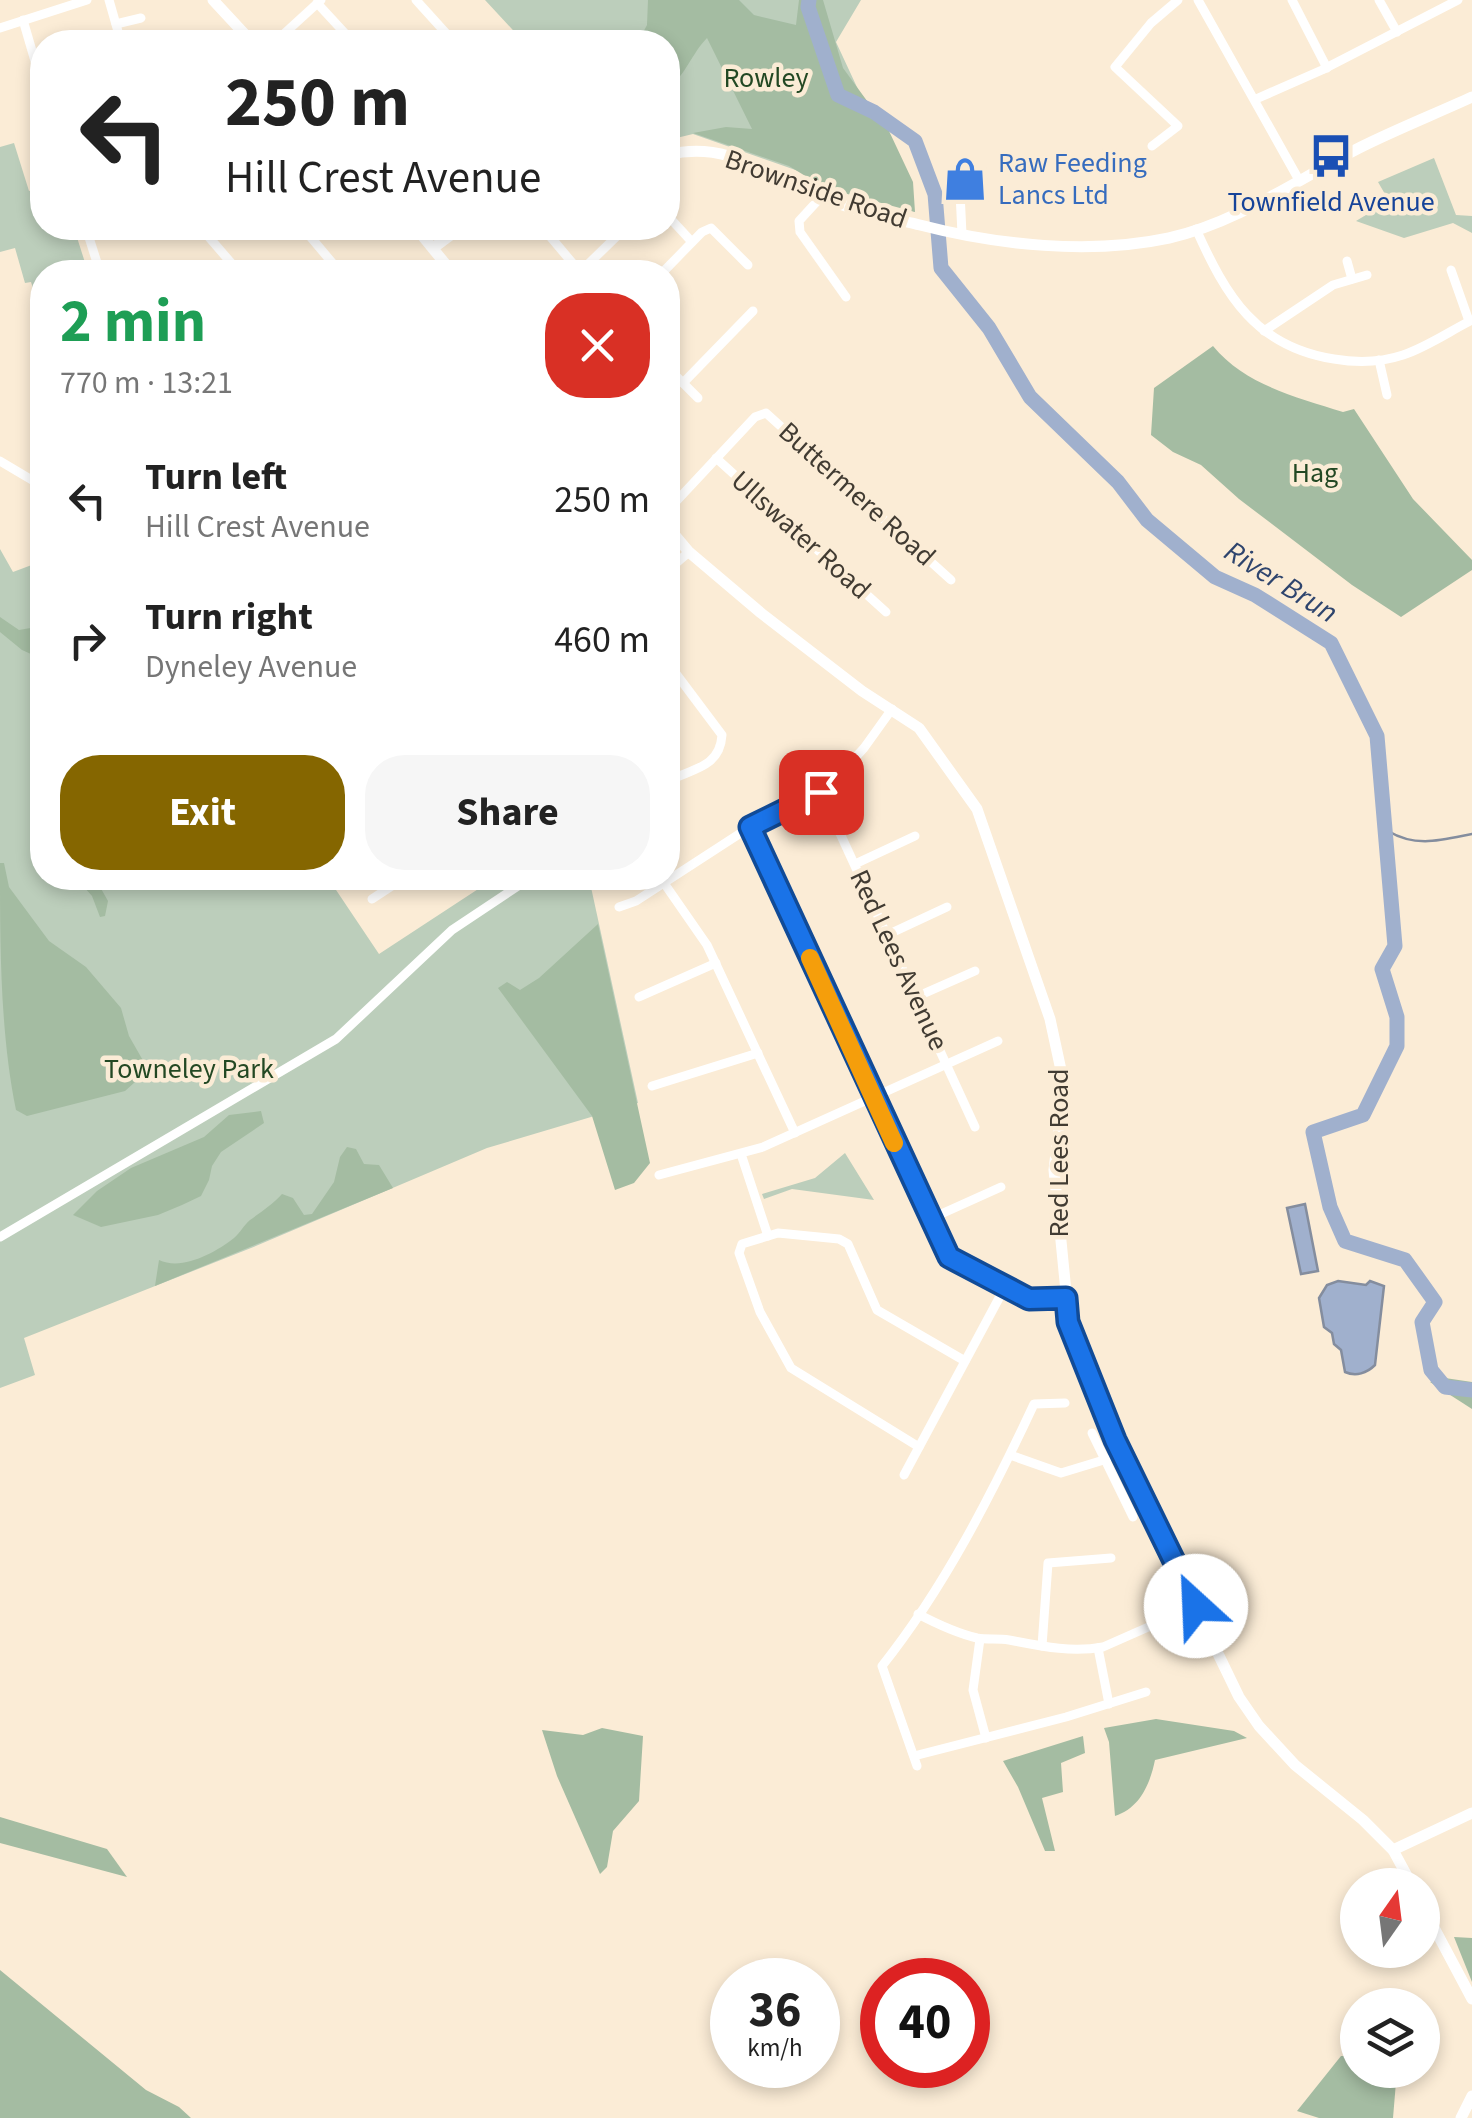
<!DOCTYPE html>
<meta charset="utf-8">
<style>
body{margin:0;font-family:"Source Sans 3",sans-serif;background:#f6f6f6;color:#222;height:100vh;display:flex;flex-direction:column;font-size:38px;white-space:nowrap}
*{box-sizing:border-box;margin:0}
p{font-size:32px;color:#767676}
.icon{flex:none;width:55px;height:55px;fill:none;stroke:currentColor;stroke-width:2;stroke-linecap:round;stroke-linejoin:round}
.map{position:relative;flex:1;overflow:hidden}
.panel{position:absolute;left:30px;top:260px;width:650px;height:630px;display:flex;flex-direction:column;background:#fff;border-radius:40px;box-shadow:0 5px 15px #0003}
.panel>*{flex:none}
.guide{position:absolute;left:30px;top:30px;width:650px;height:210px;border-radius:40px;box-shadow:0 5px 15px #0003;background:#fff;color:#222;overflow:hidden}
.needle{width:65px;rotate:14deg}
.tools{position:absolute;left:1340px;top:1868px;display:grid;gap:20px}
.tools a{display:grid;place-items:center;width:100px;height:100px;border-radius:50%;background:#fff;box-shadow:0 5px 15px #0003;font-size:50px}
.speed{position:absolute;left:710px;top:1958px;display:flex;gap:20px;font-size:50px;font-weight:700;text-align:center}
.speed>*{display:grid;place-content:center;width:130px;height:130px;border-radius:50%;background:#fff;box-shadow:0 5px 15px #0003;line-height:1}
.speed small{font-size:25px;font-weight:400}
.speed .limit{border:15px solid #d22;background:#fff;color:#111}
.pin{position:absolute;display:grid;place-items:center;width:85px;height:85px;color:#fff;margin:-42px;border-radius:20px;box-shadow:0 5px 15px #0006}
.me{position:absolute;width:110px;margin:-55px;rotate:335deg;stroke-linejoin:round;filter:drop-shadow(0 0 8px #0008)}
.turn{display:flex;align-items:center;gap:35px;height:210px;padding:0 30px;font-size:45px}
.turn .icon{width:130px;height:130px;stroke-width:2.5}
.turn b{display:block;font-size:70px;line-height:85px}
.round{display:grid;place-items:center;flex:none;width:105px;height:105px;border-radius:40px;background:#f6f6f6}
.summary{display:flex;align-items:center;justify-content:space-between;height:170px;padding:0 30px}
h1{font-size:60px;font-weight:700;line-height:75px;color:#1e9e55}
.primary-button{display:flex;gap:20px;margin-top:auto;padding:20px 30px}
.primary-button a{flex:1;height:115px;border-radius:40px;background:#856600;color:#fff;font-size:40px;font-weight:700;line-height:115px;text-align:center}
.primary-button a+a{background:#f6f6f6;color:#222}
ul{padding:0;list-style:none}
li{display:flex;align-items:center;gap:30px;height:140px;padding:0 30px}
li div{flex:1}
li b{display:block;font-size:38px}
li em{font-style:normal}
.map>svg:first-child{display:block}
.green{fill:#bccebb}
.forest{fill:#a4bca2}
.water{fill:#a0b0cd;stroke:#848d9e;stroke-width:2.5}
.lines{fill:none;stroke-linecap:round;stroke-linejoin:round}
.stream{stroke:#848d9e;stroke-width:2.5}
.river{stroke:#a0b0cd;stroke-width:15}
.minor{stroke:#fff;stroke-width:9}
.tertiary{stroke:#fff;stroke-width:11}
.route-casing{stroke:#114b97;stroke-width:25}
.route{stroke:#1a73e8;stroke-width:18}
.slow{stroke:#f59e0b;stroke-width:18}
.labels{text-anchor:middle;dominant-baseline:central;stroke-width:9;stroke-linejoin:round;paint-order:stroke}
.park-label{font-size:28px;fill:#234823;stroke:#fbecd6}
.shop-label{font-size:28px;fill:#366cbe;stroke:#fbecd6;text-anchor:start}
.street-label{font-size:28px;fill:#413b32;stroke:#fbecd6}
.transit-label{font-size:28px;fill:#164399;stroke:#fbecd6}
.water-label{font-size:30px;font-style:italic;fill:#2e446d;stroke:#fbecd6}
</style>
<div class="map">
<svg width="1472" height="2118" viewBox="0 0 1472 2118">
<rect width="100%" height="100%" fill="#fbecd6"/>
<!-- green -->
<g class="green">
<polygon points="485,0 861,0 836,42 915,212 693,134 668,140 668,42 524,42"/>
<polygon points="14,143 29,191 42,187 42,228 74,228 88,272 42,272 42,300 37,301 31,282 25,283 15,248 0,252 0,147"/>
<polygon points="1434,158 1456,215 1472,216 1472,233 1453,223 1404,238 1356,221 1389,201 1378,182"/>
<polygon points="0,549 13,572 37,563 42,573 42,878 328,878 379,954 495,878 589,878 638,1103 487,1148 251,1248 24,1338 35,1375 0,1388"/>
<polygon points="845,1153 874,1200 792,1189 764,1199 762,1194 815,1178"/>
</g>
<!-- forest -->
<g class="forest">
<path d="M648,0H739L754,15L796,25L799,0H823L843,68L889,131L913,182L915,212L825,188L789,166L693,133L726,127L752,129L707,38C692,53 686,75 668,88V42H638L647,25Z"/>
<path d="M1213,346C1245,385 1296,397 1343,412L1354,409L1413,499L1472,560V570L1401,617L1352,585L1239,499L1201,465L1173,452L1151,435L1154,388Z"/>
<polygon points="0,617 19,630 42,626 42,659 22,650 0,632"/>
<path d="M0,863H4L9,887L49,941L86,967L121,1008L129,1036L145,1064L135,1082L125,1091L27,1116L16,1110C0,1032 0,944 0,863Z"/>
<polygon points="76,878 95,878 108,901 105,916 100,917 92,896"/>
<polygon points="598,924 650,1163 634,1183 615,1190 592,1116 498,988 507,982 520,990 539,978"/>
<polygon points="261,1111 264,1123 221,1152 212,1166 209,1180 201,1196 182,1205 158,1215 101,1227 73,1215 97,1191 131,1168 204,1137 229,1115"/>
<path d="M347,1147L356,1149L364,1164L379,1165L393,1188L155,1286L159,1260C182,1271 215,1253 234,1238C240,1233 244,1225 250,1220C261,1212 272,1205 282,1194L293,1198L304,1215L312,1214L334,1182L340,1157Z"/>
<polygon points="1445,1378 1472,1382 1472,1409 1430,1382"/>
<path d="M1156,1719L1234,1731L1247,1738L1155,1760C1150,1784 1140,1808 1115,1816L1109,1742L1104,1728Z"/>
<polygon points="602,1728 643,1736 639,1801 613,1831 607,1867 600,1874 557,1776 542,1730 583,1735"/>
<polygon points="1083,1736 1085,1753 1061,1763 1063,1792 1042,1798 1055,1851 1045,1851 1018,1787 1003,1761"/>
<polygon points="0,1817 107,1849 127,1877 0,1843"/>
<polygon points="1454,1937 1472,1938 1472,1982"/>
<polygon points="0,1970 146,2090 179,2107 191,2118 0,2118"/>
<polygon points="1341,2056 1357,2056 1358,2070 1397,2070 1393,2118 1319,2118 1297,2111"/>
</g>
<!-- water -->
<g class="water">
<polygon points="1305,1204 1318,1271 1301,1274 1287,1208"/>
<path d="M1338,1281L1366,1285L1370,1281L1384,1286L1375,1365C1367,1373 1356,1377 1345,1372L1341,1350L1334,1344L1332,1333L1324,1327L1319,1298L1327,1285Z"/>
</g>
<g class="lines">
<!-- stream -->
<path class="stream" d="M1388,831C1416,848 1442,840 1472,834"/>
<!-- river -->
<polyline class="river" points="809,0 808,7 838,95 874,112 915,141 935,194 941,268 989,328 1030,397 1118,482 1147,520 1215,577 1255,595 1331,643 1377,736 1395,946 1382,969 1397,1017 1397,1046 1363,1115 1313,1132 1330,1207 1345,1241 1405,1260 1435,1302 1422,1322 1431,1370 1445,1387 1472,1390"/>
<!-- minor -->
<g class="minor">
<polyline points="109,0 121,42"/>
<polyline points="416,0 454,42"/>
<polyline points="1198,0 1299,180"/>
<polyline points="1292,0 1327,68"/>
<polyline points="1379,0 1397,32"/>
<polyline points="317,3 353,42"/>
<polyline points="23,20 42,85"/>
<polyline points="116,24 141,18"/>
<polyline points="0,28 87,0"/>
<polyline points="275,42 321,0"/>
<polyline points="1256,99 1322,70 1458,0"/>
<polyline points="1152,146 1178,126 1115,67 1151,23 1178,0"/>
<polyline points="959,172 962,234"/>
<polyline points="821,197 799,221 800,232 846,297"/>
<polyline points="668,216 692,242"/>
<polyline points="86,228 100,272"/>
<polyline points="201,228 239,272"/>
<polyline points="303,228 340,272"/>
<polyline points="543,228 580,272"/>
<path d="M1196,229C1226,296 1256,347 1334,359C1357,363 1382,362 1403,355C1427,347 1450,331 1472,320"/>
<polyline points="1347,261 1352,279"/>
<polyline points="1451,270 1469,321"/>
<polyline points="580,272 617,236"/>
<polyline points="663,272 702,232 711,228 748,265"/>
<polyline points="38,318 42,332"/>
<polyline points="1264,331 1333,285 1367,275"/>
<polyline points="1379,360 1387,395"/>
<polyline points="668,368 698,398"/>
<polyline points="683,383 753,311"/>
<polyline points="716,458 886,612"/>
<polyline points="0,461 42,486"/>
<polyline points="668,510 755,417 766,413 951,580"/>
<polyline points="668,570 689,552"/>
<path d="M668,663L722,735C720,768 691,769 668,781"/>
<polyline points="821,792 975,1127"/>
<polyline points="750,827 949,1257 1029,1299 1065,1298"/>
<polyline points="855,864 915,836"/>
<polyline points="664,883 707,945 795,1133"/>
<polyline points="372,899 404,878"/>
<polyline points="619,907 636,901 750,827 825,791 864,748 892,709"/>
<polyline points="887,935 947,907"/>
<polyline points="639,997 716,963"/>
<polyline points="916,997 975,971"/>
<polyline points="652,1086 758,1053"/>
<polyline points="741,1154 768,1236"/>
<polyline points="659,1175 763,1147 998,1041"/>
<polyline points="930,1219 1001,1187"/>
<polyline points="0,1237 336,1039 452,930 530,878"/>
<polyline points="1092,1433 1133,1517"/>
<polyline points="919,1447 791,1368 760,1312 739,1253 742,1244 778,1233 839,1239 848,1244 877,1310 965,1361"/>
<polyline points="1010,1455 1061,1473 1107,1459"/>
<polyline points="904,1475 1005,1287"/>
<path d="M918,1614C937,1624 956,1633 977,1638C987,1640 998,1638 1009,1640C1040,1646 1071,1653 1103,1647L1196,1606"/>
<polyline points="980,1639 973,1690 986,1738"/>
<polyline points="1042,1646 1048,1563 1111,1558"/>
<polyline points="1098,1648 1109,1704"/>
<polyline points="914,1756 1066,1717 1146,1692"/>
<path d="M917,1766L882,1666C944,1588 992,1494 1034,1404L1065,1403"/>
</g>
<!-- tertiary -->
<g class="tertiary">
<polyline points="213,0 252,42"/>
<path d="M668,155C725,140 768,174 818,195C849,210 886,217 920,225C997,245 1090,255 1169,238C1239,222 1298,179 1361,147C1397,129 1435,114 1472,97"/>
<polyline points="416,228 452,272"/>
<polyline points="433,248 460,228"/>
<polyline points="668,527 689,552 761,613 862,691 919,728 977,809 1050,1019 1064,1084 1054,1170 1069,1322 1115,1441 1239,1697 1259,1726 1295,1765 1363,1820 1393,1850 1412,1885"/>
<polyline points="1393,1850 1472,1813"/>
<polyline points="1422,1905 1472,1999"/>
<polyline points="1461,2118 1472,2096"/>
</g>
</g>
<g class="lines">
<!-- route casing -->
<g class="route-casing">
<polyline id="route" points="821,792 750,827 949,1257 1029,1299 1066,1298 1068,1322 1115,1440 1196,1606"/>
</g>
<!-- route -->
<use href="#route" class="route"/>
<!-- slow -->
<polyline class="slow" points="810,958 894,1143"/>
</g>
<!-- icons -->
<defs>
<g id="bus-bare" transform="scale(3.45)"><path d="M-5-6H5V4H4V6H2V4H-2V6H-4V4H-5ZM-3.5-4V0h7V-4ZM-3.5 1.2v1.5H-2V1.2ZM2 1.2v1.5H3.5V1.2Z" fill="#1a4fb4" stroke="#fbecd6" stroke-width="2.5" paint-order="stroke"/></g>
<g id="shop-bare" transform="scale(3.45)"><path d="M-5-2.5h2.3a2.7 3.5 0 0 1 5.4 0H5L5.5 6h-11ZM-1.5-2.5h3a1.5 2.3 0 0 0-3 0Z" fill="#3f7fe0" stroke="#fbecd6" stroke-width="2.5" paint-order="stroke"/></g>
</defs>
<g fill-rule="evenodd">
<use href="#bus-bare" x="1331" y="156"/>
<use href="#shop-bare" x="965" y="179"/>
</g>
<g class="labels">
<!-- park labels -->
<g class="park-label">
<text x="766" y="78">Rowley</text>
<text x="1315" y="473">Hag</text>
<text x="189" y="1069">Towneley Park</text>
</g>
<!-- shop labels -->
<g class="shop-label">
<text x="998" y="163">Raw Feeding<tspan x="998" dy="32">Lancs Ltd</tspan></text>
</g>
<!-- street labels -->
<g class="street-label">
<text transform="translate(816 189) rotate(19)">Brownside Road</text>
<text transform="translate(857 494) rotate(42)">Buttermere Road</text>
<text transform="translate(801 535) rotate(42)">Ullswater Road</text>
<text transform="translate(899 960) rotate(65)">Red Lees Avenue</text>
<text transform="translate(1059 1153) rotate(-90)">Red Lees Road</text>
</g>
<!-- transit labels -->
<g class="transit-label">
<text x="1331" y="202">Townfield Avenue</text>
</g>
<!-- water labels -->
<g class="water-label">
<text transform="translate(1281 582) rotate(32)">River Brun</text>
</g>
</g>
</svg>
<div class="tools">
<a><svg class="needle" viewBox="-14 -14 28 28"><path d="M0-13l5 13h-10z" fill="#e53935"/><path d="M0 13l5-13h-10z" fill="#767676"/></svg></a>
<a><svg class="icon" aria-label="layers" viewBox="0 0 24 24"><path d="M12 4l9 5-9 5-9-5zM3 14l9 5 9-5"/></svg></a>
</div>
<div class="speed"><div>36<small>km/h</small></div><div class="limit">40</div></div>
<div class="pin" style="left:821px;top:792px;background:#d93025"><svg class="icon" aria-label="arrive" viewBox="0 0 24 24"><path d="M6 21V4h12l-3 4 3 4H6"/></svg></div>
<svg class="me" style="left:1196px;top:1606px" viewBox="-20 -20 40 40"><circle r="19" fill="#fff"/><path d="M0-13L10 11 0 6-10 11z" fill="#1a73e8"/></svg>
<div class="guide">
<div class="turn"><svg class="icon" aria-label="left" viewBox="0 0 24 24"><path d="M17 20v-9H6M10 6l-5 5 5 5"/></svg><div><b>250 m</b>Hill Crest Avenue</div></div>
</div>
<section class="panel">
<div class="summary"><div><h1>2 min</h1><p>770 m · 13:21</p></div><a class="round" style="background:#d93025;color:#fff"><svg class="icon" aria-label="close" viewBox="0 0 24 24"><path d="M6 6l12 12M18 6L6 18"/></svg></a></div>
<ul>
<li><svg class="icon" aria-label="left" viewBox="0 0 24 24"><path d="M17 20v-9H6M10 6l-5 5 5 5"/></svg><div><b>Turn left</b><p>Hill Crest Avenue</p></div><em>250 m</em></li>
<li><svg class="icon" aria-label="right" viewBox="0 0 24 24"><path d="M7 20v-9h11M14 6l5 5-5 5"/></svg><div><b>Turn right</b><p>Dyneley Avenue</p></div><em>460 m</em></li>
</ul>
<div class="primary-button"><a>Exit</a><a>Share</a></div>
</section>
</div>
